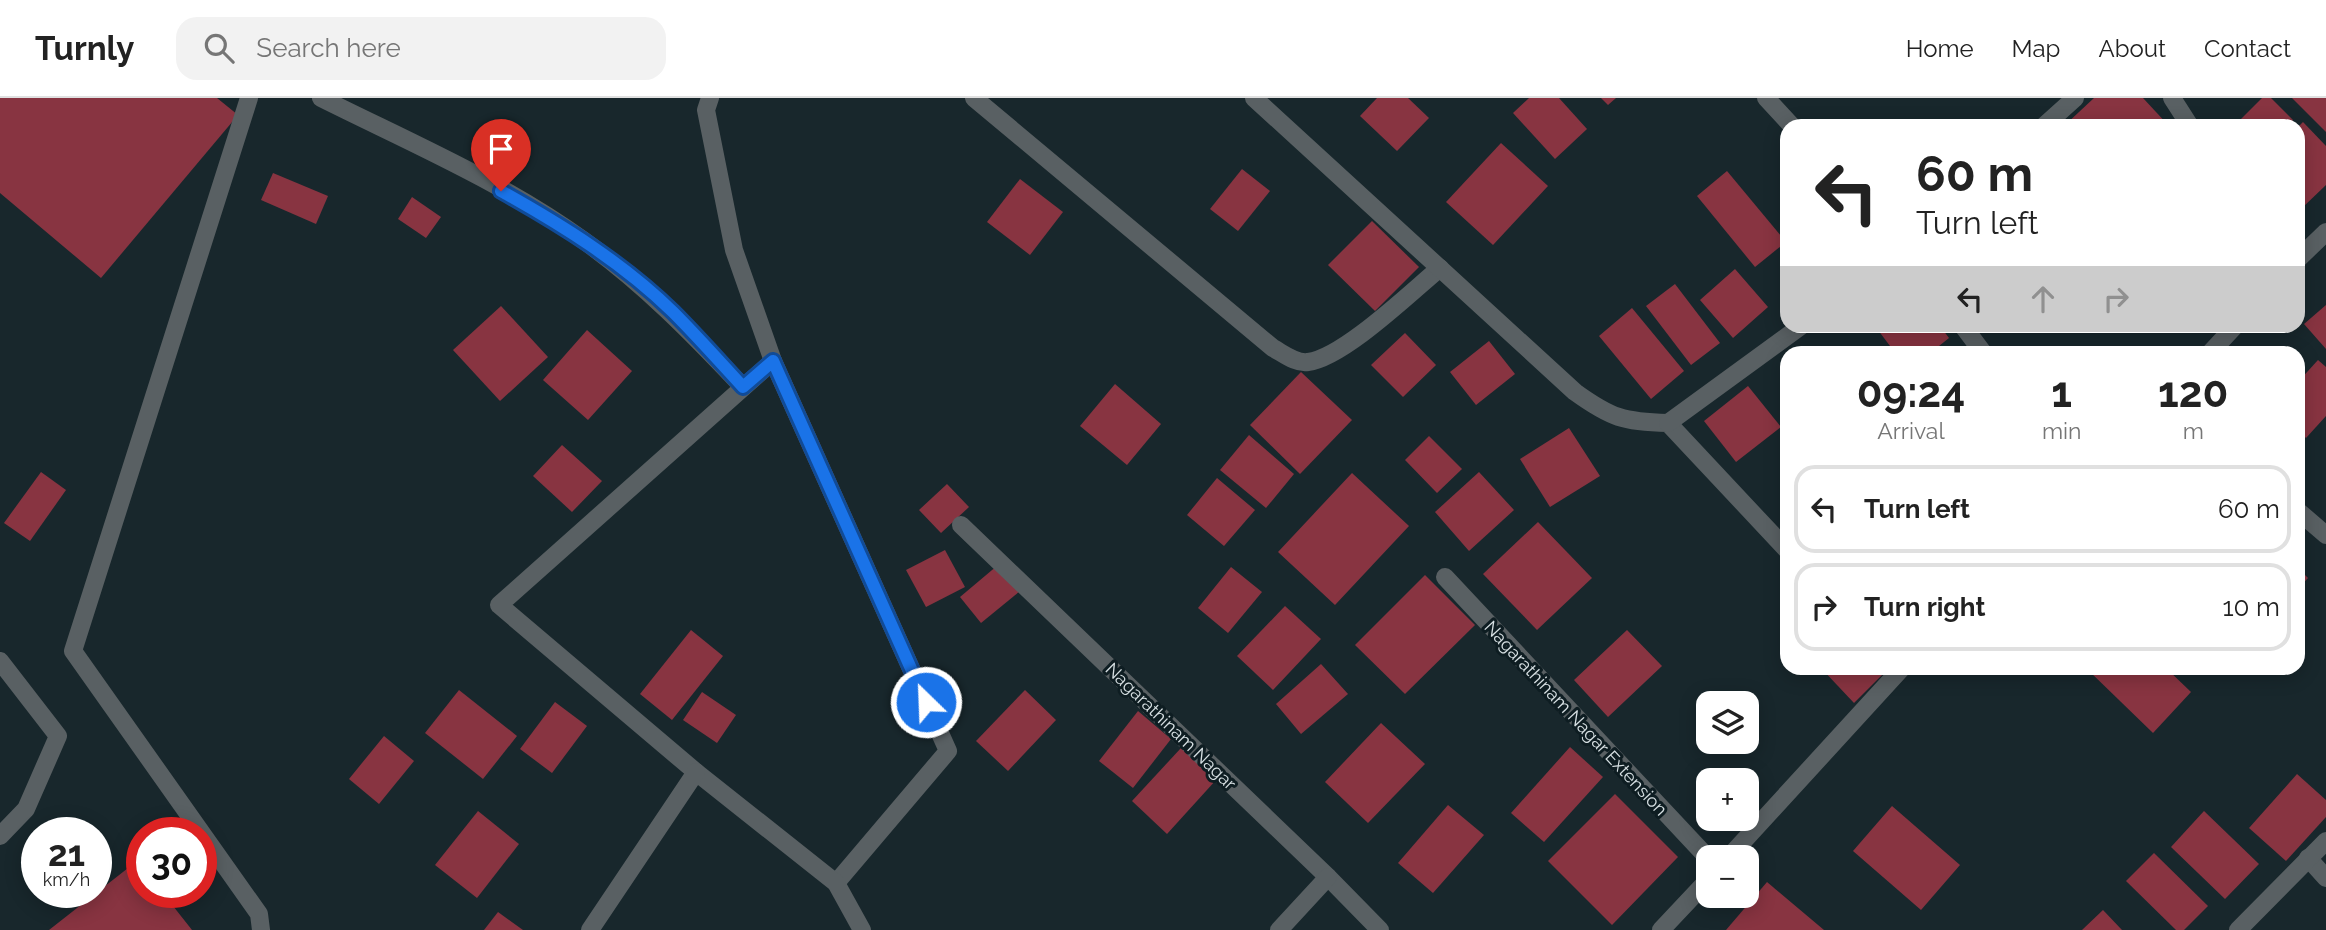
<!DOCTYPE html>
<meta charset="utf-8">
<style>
body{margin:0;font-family:Raleway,sans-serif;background:#f2f2f2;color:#222;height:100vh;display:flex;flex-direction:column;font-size:26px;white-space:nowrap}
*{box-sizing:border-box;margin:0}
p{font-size:23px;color:#767676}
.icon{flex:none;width:38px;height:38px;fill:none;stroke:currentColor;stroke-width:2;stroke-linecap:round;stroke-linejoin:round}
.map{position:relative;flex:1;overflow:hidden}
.panel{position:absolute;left:1780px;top:248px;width:525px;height:329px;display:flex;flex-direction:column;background:#fff;border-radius:21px;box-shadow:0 4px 18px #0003}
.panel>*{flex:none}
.guide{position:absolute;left:1780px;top:21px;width:525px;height:214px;border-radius:21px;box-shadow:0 4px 18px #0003;background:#fff;color:#222;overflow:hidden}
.tools{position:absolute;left:1696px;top:593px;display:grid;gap:14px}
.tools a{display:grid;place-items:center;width:63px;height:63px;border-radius:14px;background:#fff;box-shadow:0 4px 18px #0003;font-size:35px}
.speed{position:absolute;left:21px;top:719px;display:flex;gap:14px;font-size:35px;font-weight:700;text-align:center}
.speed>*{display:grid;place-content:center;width:91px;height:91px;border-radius:50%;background:#fff;box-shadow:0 4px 18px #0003;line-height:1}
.speed small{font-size:18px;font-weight:400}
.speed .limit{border:10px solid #d22;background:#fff;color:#111}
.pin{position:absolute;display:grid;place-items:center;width:60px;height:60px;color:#fff;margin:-72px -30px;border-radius:50% 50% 50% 0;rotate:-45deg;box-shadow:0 0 7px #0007}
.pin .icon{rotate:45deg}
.me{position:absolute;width:77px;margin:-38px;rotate:336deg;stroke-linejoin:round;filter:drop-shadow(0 0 5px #0008)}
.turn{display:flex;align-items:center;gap:24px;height:147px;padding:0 21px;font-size:32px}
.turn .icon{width:91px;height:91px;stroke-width:2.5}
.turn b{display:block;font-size:49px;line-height:60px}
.lanes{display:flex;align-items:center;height:66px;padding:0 21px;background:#0003;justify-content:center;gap:35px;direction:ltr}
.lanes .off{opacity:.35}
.eta{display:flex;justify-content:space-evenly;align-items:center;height:119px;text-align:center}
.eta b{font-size:42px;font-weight:700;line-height:49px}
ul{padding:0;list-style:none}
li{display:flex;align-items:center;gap:21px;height:88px;margin:0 14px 10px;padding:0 7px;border:4px solid #e0e0e0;border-radius:21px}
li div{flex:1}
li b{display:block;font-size:26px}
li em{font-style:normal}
header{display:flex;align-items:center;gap:42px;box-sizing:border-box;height:98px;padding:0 35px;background:#fff;border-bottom:2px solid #e0e0e0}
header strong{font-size:33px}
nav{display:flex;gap:38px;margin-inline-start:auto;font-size:24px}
.search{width:490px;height:63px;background:#f2f2f2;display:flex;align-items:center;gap:18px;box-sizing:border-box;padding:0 24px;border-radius:21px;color:#767676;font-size:26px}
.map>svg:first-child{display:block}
.building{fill:#883441}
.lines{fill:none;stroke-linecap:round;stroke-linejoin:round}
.service{stroke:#596063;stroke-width:18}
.minor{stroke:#596063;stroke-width:18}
.tertiary{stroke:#596063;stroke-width:18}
.route-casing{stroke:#114b97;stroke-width:18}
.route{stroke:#1a73e8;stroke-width:12}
.labels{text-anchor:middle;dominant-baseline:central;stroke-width:6;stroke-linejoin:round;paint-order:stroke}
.street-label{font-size:18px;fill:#d7e0e3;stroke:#0e1d22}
</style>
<header>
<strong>Turnly</strong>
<div class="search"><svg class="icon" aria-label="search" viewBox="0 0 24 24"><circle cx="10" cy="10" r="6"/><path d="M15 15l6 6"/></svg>Search here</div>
<nav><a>Home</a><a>Map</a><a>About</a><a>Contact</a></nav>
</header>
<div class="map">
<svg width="2326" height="832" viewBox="0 0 2326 832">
<rect width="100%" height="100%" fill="#18272c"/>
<!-- building -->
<g class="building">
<polygon points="0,0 217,0 238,17 101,180 0,95"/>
<polygon points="1377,0 1408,0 1429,20 1397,53 1360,18"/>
<polygon points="1529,0 1559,0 1587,31 1555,61 1513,15"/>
<polygon points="1601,0 1616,0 1608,7"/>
<polygon points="2094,0 2143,0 2169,28 2064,28"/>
<polygon points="2262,0 2271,0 2293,22 2287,28 2234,28"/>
<polygon points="2292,0 2326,0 2326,34"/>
<polygon points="2303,24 2326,48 2326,87 2302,110 2298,106 2298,29"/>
<polygon points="1501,45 1548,88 1493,147 1446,104"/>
<polygon points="1242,71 1270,93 1238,133 1210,111"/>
<polygon points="1727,73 1786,144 1755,169 1697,98"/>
<polygon points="273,75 328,98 316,126 261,102"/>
<polygon points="1020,81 1063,114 1030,157 987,124"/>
<polygon points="412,99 441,119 426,140 398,121"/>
<polygon points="1372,123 1419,169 1375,213 1328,167"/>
<polygon points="1735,171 1768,209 1733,240 1700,202"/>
<polygon points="1675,186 1720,245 1691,267 1646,208"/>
<polygon points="2326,207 2326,251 2304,226"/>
<polygon points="501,208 548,259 500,303 453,252"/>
<polygon points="1632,210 1684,273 1651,301 1599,238"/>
<polygon points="1875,228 1940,228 1949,240 1929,256 1896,256"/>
<polygon points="587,232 632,273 588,322 543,282"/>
<polygon points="1405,235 1436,267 1403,299 1371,267"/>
<polygon points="1489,243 1515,276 1476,307 1450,274"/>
<polygon points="2318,262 2326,269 2326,318 2306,340 2298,332 2298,284"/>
<polygon points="1301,274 1352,322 1300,376 1250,327"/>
<polygon points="1115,286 1161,326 1127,367 1080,328"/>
<polygon points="1748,288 1781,329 1736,364 1704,323"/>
<polygon points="1569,330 1600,378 1550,409 1520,361"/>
<polygon points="1249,337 1294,376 1266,410 1220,372"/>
<polygon points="1429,338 1462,371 1437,395 1405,362"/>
<polygon points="562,347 602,383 572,414 533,378"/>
<polygon points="41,374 66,392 30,443 4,425"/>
<polygon points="1479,374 1514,412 1469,453 1435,414"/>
<polygon points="1352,375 1409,428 1335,507 1278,454"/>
<polygon points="1217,380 1255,412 1224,448 1187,417"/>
<polygon points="947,386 969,409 941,435 919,412"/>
<polygon points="1538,424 1592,480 1537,532 1483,476"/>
<polygon points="945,452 965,489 926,509 906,472"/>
<polygon points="998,467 1020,493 981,525 960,499"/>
<polygon points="1231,469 1262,494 1228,535 1198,510"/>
<polygon points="2298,470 2308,480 2298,491"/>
<polygon points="1425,477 1475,527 1405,596 1355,547"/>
<polygon points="1285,508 1321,541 1273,592 1237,558"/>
<polygon points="691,532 723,558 672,622 640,596"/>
<polygon points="1627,532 1662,568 1608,619 1574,582"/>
<polygon points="1321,566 1348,596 1301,636 1276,606"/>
<polygon points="1821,570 1877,570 1883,576 1854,605"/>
<polygon points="2086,570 2166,570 2191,594 2153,635"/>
<polygon points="459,592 517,638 483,681 425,635"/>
<polygon points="1025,592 1056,622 1008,673 976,643"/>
<polygon points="702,594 736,617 717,645 683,622"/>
<polygon points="555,604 587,628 552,675 520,651"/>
<polygon points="1138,613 1171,641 1133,690 1099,663"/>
<polygon points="1381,625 1425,666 1368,725 1325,684"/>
<polygon points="384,638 414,663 379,706 349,681"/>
<polygon points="1570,649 1603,679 1544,744 1511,715"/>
<polygon points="1181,650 1216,682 1167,736 1132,703"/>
<polygon points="2297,676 2326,702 2326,719 2286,763 2249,730"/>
<polygon points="1615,696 1678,759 1612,827 1548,763"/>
<polygon points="1448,707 1484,737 1433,795 1398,765"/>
<polygon points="1892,708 1960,767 1921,812 1853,753"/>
<polygon points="478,713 519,746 477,800 435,767"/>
<polygon points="2204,713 2259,766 2225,801 2171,749"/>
<polygon points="2154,755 2208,808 2184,832 2176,832 2126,783"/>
<polygon points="137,763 142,768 142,794 162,794 192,832 49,832"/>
<polygon points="1767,784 1824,832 1726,832"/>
<polygon points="2103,812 2122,832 2082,832"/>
<polygon points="498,814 523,832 484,832"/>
</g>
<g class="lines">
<!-- service -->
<g class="service">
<polyline points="249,0 73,553 259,816 261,832"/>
<polyline points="0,563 58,638 26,711 0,738"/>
</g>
<!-- minor -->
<g class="minor">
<path d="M321,0C409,44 503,84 583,142C643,185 692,235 743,289"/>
<polyline points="710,0 706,12 734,152 773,263 948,653 836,785"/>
<path d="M974,0L1273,250C1284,256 1296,266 1308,264C1343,260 1411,194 1440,170"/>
<path d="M1254,0L1575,294C1611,320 1624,324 1668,325L1787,452"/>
<polyline points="1766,0 1792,28"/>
<polyline points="2172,0 2190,28"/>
<polyline points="2044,28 2075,0"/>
<polyline points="1963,228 1984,256"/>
<polyline points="773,263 499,507 696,674 836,785 862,832"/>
<polyline points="1668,325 1801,228"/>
<polyline points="2298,413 2326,437"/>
<polyline points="961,427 1328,779 1380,832"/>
<polyline points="1445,479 1708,760"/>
<polyline points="2308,760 2326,780"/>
<polyline points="590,832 696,674"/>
<polyline points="1279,832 1328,779"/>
<polyline points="2238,832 2326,743"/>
</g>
<!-- tertiary -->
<g class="tertiary">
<polyline points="2298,161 2326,134"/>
<polyline points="2209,256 2235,228"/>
<polyline points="1728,760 1902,570"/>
<polyline points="1661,832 1708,782"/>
</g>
</g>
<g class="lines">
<!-- route casing -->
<g class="route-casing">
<path id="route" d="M501,93C562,127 623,165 673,214C697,238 720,264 743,289L773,263L926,604"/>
</g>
<!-- route -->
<use href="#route" class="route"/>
</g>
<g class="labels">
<!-- street labels -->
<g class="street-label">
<text transform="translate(1576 620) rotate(47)">Nagarathinam Nagar Extension</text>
<text transform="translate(1171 628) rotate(44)">Nagarathinam Nagar</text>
</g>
</g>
</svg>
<div class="tools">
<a><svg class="icon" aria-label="layers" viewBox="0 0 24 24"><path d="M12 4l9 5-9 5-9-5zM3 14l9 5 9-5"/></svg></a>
<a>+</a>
<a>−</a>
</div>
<div class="speed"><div>21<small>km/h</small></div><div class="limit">30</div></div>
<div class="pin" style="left:501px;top:93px;background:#d93025"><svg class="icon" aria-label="arrive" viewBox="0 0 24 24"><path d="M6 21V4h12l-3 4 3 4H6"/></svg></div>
<svg class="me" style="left:926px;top:604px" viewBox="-20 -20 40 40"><circle r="17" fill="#1a73e8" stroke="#fff" stroke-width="3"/><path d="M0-11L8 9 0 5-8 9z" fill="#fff"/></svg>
<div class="guide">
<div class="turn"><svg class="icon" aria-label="left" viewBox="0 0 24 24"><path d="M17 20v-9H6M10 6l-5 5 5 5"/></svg><div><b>60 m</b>Turn left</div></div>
<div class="lanes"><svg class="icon" aria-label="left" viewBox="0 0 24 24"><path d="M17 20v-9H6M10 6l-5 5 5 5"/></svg><svg class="icon off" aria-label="ahead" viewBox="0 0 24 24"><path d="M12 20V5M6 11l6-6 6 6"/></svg><svg class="icon off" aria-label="right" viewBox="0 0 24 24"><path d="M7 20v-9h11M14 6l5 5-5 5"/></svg></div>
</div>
<section class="panel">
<div class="eta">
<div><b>09:24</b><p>Arrival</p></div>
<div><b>1</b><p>min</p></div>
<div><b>120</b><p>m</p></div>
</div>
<ul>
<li><svg class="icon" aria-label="left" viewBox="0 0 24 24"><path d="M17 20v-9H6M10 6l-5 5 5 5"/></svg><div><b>Turn left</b></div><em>60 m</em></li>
<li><svg class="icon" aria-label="right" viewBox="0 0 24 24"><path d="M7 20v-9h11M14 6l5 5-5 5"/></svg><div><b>Turn right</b></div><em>10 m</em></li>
</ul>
</section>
</div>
